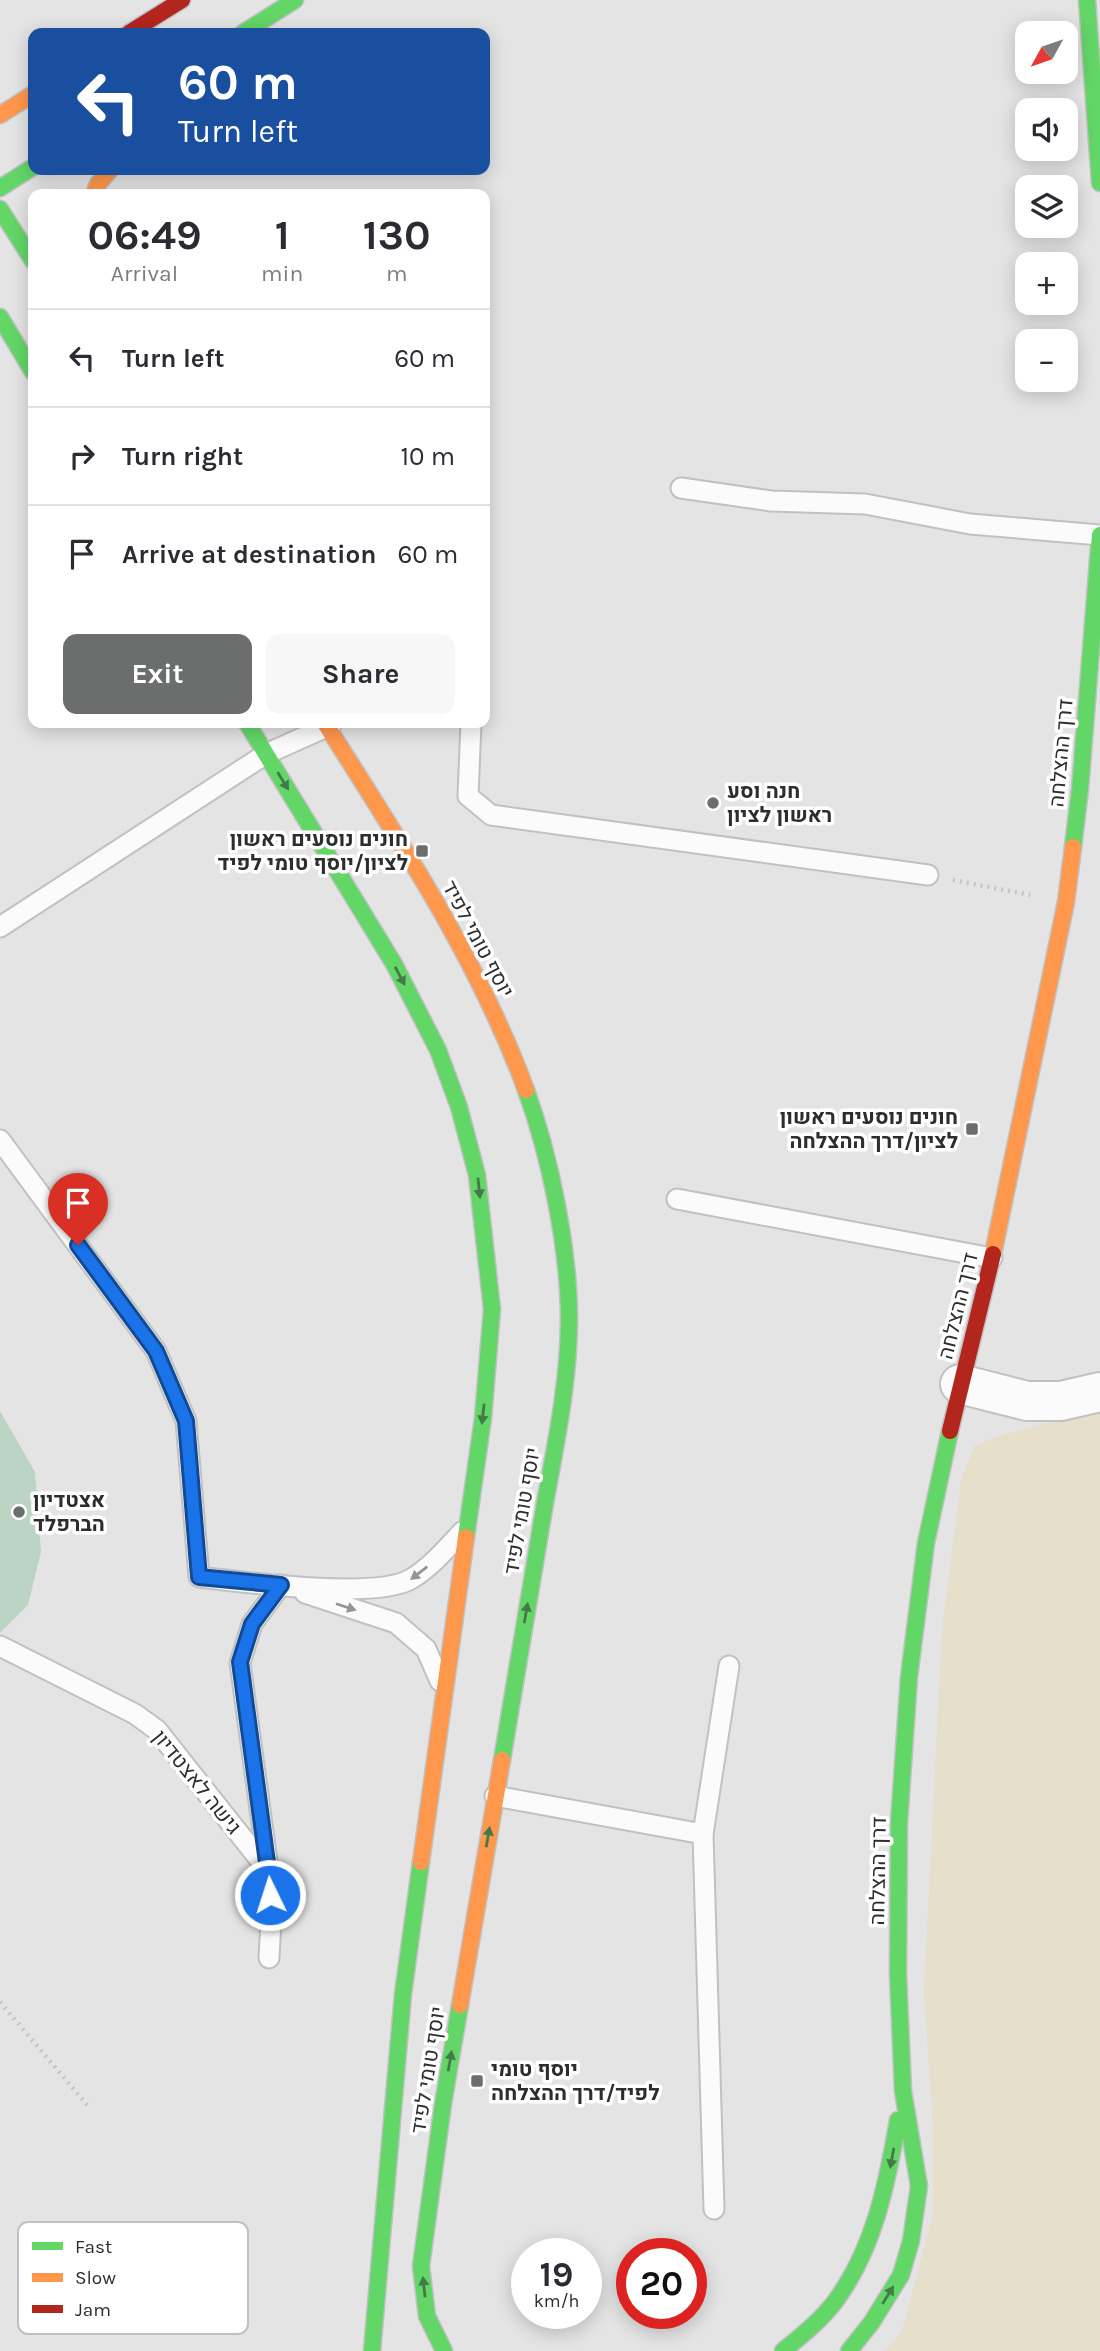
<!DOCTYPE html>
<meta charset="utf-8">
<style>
body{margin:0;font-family:Karla,Heebo,sans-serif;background:#f7f7f7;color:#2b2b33;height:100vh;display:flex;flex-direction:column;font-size:26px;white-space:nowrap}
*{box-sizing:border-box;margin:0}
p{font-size:23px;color:#7c7c81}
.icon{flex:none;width:38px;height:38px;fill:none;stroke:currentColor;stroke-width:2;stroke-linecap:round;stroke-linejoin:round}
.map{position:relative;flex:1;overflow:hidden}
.side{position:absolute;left:28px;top:189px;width:462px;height:539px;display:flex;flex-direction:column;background:#fff;border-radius:14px;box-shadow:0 4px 18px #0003}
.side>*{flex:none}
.top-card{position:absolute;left:28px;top:28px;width:462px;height:147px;border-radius:14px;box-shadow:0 4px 18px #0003;background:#1a4fa0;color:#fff;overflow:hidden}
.needle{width:46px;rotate:230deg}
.controls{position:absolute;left:1015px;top:21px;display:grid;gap:14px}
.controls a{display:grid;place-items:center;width:63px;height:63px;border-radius:14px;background:#fff;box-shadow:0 4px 18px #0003;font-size:35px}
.speed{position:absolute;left:511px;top:2238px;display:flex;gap:14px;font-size:35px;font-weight:700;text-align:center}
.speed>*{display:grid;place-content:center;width:91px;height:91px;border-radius:50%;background:#fff;box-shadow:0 4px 18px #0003;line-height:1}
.speed small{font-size:18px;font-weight:400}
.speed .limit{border:10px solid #d22;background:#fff;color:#111}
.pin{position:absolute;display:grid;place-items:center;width:60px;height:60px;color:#fff;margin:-72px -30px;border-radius:50% 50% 50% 0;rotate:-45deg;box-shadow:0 0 7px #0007}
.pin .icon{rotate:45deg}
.me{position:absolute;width:77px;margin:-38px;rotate:356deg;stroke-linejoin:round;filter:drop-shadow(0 0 5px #0008)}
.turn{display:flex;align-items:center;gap:24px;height:147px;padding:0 35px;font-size:32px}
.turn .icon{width:91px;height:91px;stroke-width:2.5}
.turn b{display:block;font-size:49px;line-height:60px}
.eta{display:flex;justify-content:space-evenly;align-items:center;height:119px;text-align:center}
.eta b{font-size:42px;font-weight:700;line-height:49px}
.cta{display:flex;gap:14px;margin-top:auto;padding:14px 35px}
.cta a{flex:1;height:80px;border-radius:14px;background:#6c6d6d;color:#fff;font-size:28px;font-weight:700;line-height:80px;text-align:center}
.cta a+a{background:#f7f7f7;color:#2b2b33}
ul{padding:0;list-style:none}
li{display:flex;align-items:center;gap:21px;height:98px;padding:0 35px;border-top:2px solid #e1e1e2}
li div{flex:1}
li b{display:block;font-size:26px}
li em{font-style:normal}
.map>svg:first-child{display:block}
.green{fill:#bbd4c3}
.sand{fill:#e5dfcb}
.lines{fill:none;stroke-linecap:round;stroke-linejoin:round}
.lane-casing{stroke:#c1c1c2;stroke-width:23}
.street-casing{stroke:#c1c1c2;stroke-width:42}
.fast-casing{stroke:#c1c1c2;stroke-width:19}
.slow-casing{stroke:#c1c1c2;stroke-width:19}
.jam-casing{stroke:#c1c1c2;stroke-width:19}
.path{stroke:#c4c4c4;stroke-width:4.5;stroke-dasharray:2 5;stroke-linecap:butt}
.lane{stroke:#fbfbfb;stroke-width:19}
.street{stroke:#fbfbfb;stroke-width:38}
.fast{stroke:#63d668;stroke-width:16}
.slow{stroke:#ff974d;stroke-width:16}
.jam{stroke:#b3261e;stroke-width:16}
.oneway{fill:#457948}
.oneway2{fill:#949494}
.route-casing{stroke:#114b97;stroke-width:18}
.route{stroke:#1a73e8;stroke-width:12}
.poi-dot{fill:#6c6d6d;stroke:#fff;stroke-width:2.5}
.labels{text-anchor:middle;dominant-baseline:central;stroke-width:7;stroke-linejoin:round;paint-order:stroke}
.street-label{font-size:21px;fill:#2c2d2d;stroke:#fff}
.poi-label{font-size:21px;font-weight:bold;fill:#2c2d2d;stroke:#fff;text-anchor:start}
.key{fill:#fff;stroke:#c0c0c0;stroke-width:2}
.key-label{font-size:19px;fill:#2c2d2d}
</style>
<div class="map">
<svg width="1100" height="2351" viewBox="0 0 1100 2351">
<rect width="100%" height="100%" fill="#e4e4e5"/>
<!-- green -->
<polygon class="green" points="0,1411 35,1472 41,1552 28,1605 0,1633"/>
<!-- sand -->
<polygon class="sand" points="1100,1409 1100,2351 885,2351 902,2331 933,2214 933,2129 924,1991 942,1631 961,1481 974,1446 1002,1435"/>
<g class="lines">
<!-- lane casing -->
<g class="lane-casing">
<g id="lane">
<polyline points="681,488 771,501 865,504 970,524 1100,535"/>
<polyline points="471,723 468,796 491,815 928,875"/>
<polyline points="0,927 266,754 331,725"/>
<path d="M0,1140L156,1351L186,1421L199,1577C243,1582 376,1600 411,1579C431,1567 447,1548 462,1532"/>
<polyline points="677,1199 992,1258"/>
<polyline points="305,1593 396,1623 426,1649 440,1681"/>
<polyline points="0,1646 135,1714 157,1730 268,1870 271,1920 269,1958"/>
<polyline points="495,1796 703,1834"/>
<polyline points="268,1868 240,1663 252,1624 281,1585"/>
<polyline points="714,2209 703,1834 729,1666"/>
</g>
</g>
<!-- street casing -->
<g class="street-casing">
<polyline id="street" points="960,1384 1027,1401 1061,1401 1100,1392"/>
</g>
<!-- fast casing -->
<g class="fast-casing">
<g id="fast">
<polyline points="1087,0 1100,183"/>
<polyline points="243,33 295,0"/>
<polyline points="0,188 33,167"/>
<polyline points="0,209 33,261"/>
<polyline points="0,317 33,372"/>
<polyline points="247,723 394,964 438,1050 459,1107 477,1175 492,1309 483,1418 466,1537"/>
<polyline points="1073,847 1080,789 1100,535"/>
<path d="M502,1760C516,1674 531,1589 545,1503C556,1443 569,1381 569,1319C569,1249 550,1156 526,1090"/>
<polyline points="372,2351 403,1994 421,1862"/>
<polyline points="444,2351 427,2316 421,2266 443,2104 460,2005"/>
<path d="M783,2351C801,2336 820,2321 834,2303C874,2250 887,2184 898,2120"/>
<polyline points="849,2351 872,2322 901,2275 911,2241 919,2186 903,2091 898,1974 899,1823 909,1677 926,1543 950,1431"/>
</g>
</g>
<!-- slow casing -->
<g class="slow-casing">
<g id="slow">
<polyline points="0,115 33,94"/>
<polyline points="94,194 98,184 110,170"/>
<path d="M325,723C399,840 478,959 526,1090"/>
<polyline points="993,1254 1066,902 1073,847"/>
<polyline points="421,1862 466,1537"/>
<polyline points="460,2005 502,1760"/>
</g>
</g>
<!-- jam casing -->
<g class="jam-casing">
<g id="jam">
<polyline points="129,33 182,0"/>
<polyline points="950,1431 993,1254"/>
</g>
</g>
<!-- path -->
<g class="path">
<polyline points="953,880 1030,895"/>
<polyline points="0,2002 87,2105"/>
</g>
<!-- lane -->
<use href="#lane" class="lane"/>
<!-- street -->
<use href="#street" class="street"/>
<!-- fast -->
<use href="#fast" class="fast"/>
<!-- slow -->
<use href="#slow" class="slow"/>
<!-- jam -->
<use href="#jam" class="jam"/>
</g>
<!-- one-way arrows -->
<defs><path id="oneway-solid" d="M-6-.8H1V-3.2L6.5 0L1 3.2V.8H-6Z" transform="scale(1.75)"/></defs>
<g class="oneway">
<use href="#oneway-solid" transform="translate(283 781) rotate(58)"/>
<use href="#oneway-solid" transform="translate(400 976) rotate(62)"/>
<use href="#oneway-solid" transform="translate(479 1188) rotate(84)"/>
<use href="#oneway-solid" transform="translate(483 1414) rotate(96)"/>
<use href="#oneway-solid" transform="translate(526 1613) rotate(-80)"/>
<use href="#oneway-solid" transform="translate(488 1837) rotate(-80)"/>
<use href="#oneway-solid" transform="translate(450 2061) rotate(-80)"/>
<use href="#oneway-solid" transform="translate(892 2158) rotate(100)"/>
<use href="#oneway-solid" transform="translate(424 2287) rotate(-96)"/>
<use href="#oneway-solid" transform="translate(888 2295) rotate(-58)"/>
</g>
<g class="oneway2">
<use href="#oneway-solid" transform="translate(419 1573) rotate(142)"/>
<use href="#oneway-solid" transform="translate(346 1607) rotate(18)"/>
</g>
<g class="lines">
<!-- route casing -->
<g class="route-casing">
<polyline id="route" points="78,1245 156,1351 186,1421 199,1577 281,1585 252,1624 240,1662 268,1870 270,1895"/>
</g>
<!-- route -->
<use href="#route" class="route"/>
</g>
<!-- markers -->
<g class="poi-dot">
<circle cx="713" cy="803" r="7"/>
<rect x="415" y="844" width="14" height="14" rx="3.5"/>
<rect x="965" y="1122" width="14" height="14" rx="3.5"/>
<circle cx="19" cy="1512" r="7"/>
<rect x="470" y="2074" width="14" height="14" rx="3.5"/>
</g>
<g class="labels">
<!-- street labels -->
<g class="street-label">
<text transform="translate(1061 753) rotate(-85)">דרך ההצלחה</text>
<text transform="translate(478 939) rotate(62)">יוסף טומי לפיד</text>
<text transform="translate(958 1306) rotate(-76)">דרך ההצלחה</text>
<text transform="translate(522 1511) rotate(-80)">יוסף טומי לפיד</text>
<text transform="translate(197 1782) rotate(51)">גישה לאצטדיון</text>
<text transform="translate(878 1871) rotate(-89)">דרך ההצלחה</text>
<text transform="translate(428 2070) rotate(-81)">יוסף טומי לפיד</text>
</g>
<!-- poi labels -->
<g class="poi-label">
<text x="727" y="791">חנה וסע<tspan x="727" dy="24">ראשון לציון</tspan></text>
<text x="408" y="839" text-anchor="end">חונים נוסעים ראשון<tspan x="408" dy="24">לציון/יוסף טומי לפיד</tspan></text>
<text x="958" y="1117" text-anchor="end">חונים נוסעים ראשון<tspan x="958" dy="24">לציון/דרך ההצלחה</tspan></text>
<text x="33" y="1500">אצטדיון<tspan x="33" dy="24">הברפלד</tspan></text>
<text x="491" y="2069">יוסף טומי<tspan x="491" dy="24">לפיד/דרך ההצלחה</tspan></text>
</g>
</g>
<!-- legend -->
<rect x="18" y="2222" width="230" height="112" rx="10" class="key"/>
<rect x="32" y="2242" width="31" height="8" fill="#63d668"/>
<rect x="32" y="2273" width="31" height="9" fill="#ff974d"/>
<rect x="32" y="2305" width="31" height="8" fill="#b3261e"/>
<g class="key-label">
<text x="75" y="2253">Fast</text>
<text x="75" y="2284">Slow</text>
<text x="75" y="2316">Jam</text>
</g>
</svg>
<div class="controls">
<a><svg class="needle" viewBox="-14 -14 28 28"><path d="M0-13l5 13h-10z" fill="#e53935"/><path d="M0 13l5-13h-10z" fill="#7c7c81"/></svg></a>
<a><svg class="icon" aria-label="sound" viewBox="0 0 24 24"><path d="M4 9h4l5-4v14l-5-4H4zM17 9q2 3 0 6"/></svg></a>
<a><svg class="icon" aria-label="layers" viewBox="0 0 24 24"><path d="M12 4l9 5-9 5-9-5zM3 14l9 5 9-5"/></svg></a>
<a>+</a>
<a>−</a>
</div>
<div class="speed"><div>19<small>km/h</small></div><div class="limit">20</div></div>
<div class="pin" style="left:78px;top:1245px;background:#d93025"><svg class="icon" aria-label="arrive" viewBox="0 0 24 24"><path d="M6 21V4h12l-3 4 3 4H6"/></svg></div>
<svg class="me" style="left:270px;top:1895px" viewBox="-20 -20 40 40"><circle r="17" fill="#1a73e8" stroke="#fff" stroke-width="3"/><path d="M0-11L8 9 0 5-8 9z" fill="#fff"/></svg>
<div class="top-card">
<div class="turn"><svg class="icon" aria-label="left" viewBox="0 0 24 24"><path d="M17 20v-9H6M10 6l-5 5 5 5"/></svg><div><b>60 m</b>Turn left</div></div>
</div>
<section class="side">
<div class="eta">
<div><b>06:49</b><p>Arrival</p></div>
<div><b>1</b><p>min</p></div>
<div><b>130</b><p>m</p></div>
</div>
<ul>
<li><svg class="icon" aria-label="left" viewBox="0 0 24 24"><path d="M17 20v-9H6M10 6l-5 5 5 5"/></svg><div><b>Turn left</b></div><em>60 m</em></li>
<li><svg class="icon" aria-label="right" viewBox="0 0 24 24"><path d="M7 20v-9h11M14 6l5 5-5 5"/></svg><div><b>Turn right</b></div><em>10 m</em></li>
<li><svg class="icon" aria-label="arrive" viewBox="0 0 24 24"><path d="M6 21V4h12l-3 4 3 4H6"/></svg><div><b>Arrive at destination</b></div><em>60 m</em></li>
</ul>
<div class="cta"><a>Exit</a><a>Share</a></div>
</section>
</div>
